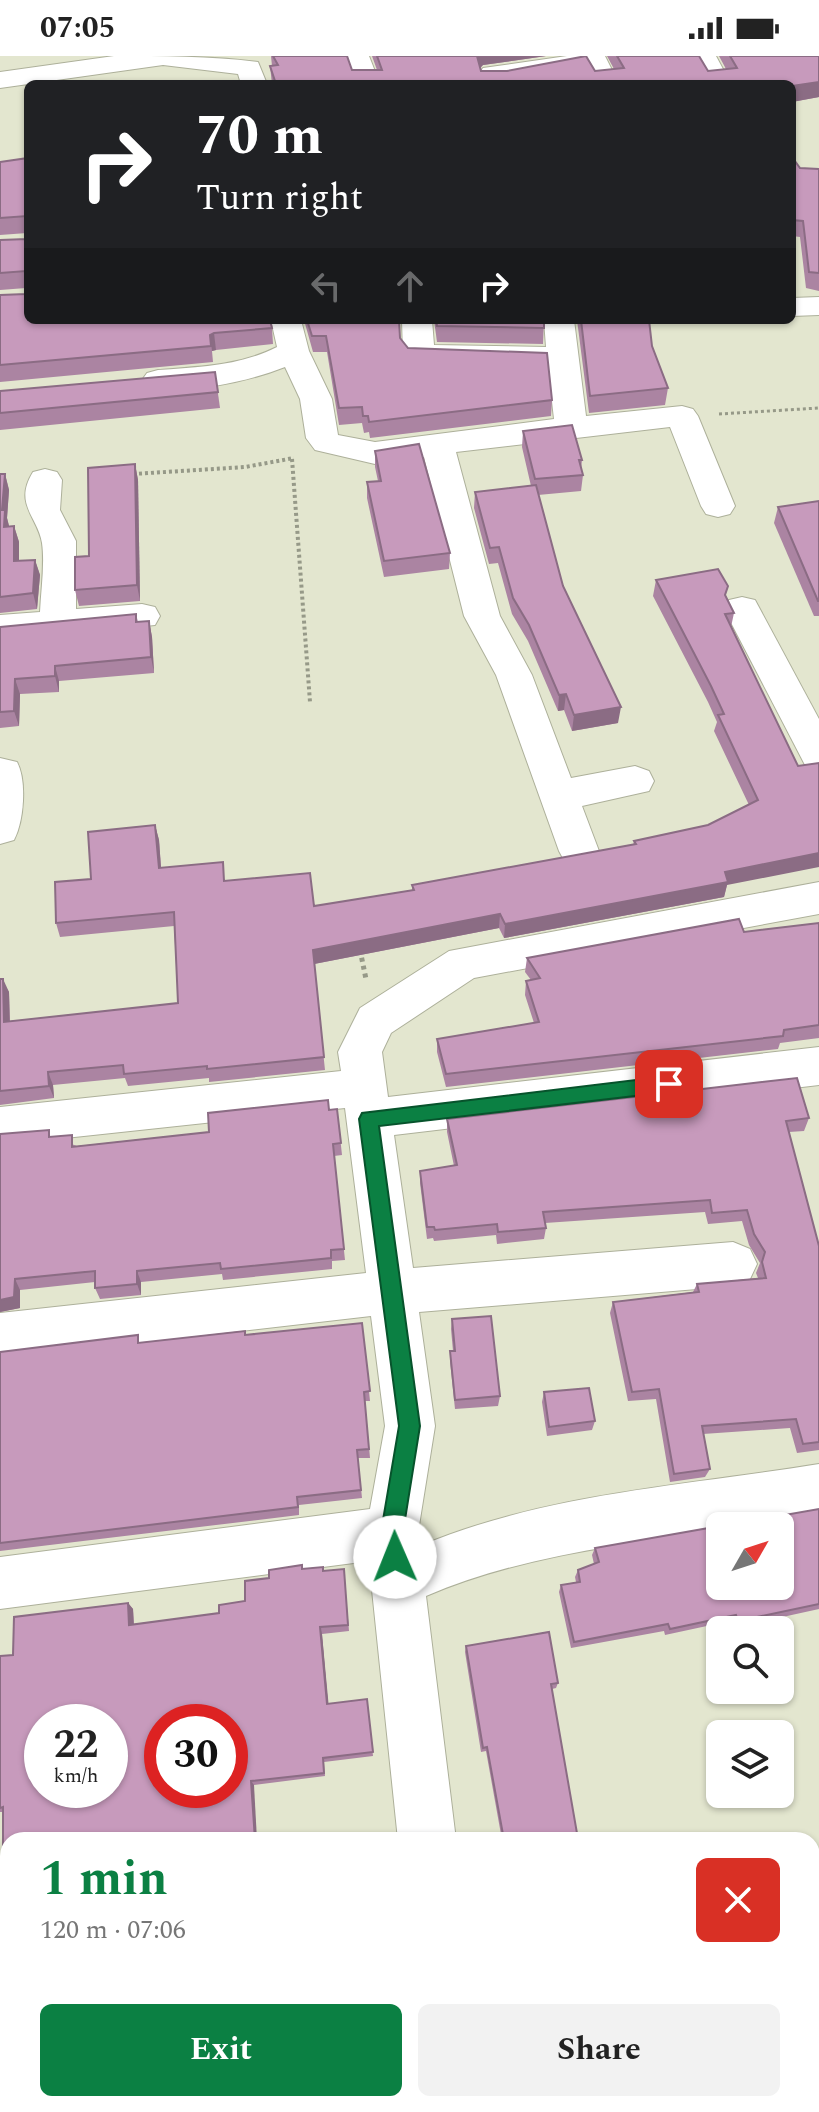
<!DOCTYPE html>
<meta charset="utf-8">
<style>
body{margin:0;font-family:Spectral,serif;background:#f2f2f2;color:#222;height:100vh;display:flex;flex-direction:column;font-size:30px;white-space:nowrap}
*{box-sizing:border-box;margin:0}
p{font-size:26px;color:#767676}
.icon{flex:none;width:44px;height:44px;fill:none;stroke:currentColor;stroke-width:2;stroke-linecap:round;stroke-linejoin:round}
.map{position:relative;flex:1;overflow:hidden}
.panel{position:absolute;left:0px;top:1776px;width:820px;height:280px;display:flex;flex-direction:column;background:#fff;border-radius:24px 24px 0 0;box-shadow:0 2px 6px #0004}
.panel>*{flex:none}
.banner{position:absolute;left:24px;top:24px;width:772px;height:244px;border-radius:12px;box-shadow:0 2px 6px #0004;background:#202124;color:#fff;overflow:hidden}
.needle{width:52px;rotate:51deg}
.buttons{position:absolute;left:706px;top:1456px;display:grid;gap:16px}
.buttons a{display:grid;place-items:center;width:88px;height:88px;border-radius:12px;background:#fff;box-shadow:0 2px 6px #0004;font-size:40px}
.speed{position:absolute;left:24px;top:1648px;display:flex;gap:16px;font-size:40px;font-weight:700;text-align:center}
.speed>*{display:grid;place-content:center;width:104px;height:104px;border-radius:50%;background:#fff;box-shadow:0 2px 6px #0004;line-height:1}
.speed small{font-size:20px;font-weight:400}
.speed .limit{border:12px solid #d22;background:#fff;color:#111}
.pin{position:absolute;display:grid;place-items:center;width:68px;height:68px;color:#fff;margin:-34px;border-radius:16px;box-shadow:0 4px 12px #0006}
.me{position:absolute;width:88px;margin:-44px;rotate:359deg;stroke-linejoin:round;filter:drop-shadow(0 0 6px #0008)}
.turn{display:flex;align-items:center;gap:28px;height:168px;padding:0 40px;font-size:36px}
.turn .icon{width:104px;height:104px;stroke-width:2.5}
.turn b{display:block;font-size:56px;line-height:68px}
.lanes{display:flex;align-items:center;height:76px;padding:0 40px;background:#0003;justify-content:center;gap:40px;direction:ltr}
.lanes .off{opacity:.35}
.round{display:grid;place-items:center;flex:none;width:84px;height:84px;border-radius:12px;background:#f2f2f2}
.headline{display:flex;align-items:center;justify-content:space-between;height:136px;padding:0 40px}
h1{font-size:48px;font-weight:700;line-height:60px;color:#0b8043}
.button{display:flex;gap:16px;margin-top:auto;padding:16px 40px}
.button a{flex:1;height:92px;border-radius:12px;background:#0b8043;color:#fff;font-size:32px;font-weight:700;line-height:92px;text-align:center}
.button a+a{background:#f2f2f2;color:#222}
.status{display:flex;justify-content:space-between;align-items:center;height:56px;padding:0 40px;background:#fff;direction:ltr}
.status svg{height:22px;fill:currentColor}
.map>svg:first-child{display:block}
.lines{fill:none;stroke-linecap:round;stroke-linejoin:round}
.minor-casing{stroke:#adb09a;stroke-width:2}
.path-far2{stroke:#969988;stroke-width:3;stroke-dasharray:3 3;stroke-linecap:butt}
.path-far1{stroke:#969988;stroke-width:4;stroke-dasharray:3 3;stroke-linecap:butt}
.path{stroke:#969988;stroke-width:5;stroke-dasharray:4 4;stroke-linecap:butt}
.minor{fill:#fff;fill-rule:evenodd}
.wall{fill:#ab84a2}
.shaded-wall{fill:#8b6c84}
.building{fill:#c79abc;stroke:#8b6c84;stroke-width:2;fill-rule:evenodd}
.route{fill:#0b8043;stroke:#07532c;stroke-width:2}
</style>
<div class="status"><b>07:05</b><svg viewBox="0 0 49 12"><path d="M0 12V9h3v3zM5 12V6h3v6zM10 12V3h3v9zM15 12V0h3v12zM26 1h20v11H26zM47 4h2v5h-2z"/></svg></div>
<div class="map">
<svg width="819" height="2056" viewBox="0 0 819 2056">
<rect width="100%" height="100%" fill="#e3e6cf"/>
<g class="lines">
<!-- minor casing -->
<g class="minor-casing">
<g id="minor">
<path d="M114,0C162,0 212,0 258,6L267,28H241L238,18L163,9L0,32V16Z"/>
<polygon points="343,0 369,0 380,28 354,28"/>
<polygon points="567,0 605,0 619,28 593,28 586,13 506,24 506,28 480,28 479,18 483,12"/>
<polygon points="690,0 716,0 731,28 705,28"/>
<polygon points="819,241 819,259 792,260 792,242"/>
<path d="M271,264H301L309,295L332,343L338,379L375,386L554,363L548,310L408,305L403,298L402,264H432L434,289L546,291L544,264H574L586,360L682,350L693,353L698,360L735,450L730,458L718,461L706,458L701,450L670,371L456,396L500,560L532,619L571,722L635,710L649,715L654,725L649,735L582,750L599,795L593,806L579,811L565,806L559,795L496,619L464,560L424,401L375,408L315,394L306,382L300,343L285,311C250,325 184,340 147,331L142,324L147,317L158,314C199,311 239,310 277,291Z"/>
<path d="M45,413L57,416L62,424L60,454L76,485V553L142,548L155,551L160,560L155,569L0,585V559L40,556C41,534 45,508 42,487C38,461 13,448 33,416Z"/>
<polygon points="742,541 755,544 819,663 819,713 805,709 724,553 729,544"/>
<path d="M0,702L17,706C27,725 24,765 14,784L0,788Z"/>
<path d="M819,826V858L474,922L391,977L382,996L388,1041L819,991V1029L394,1079L413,1212L733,1186L750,1193L757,1208L750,1223L733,1230L419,1256L435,1370L418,1476L420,1490C546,1437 685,1430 819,1408V1458L748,1470H720V1474C620,1489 519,1500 426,1540L456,1784H398L369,1505L0,1553V1501L370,1453L385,1370L371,1260L0,1303V1257L366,1217L345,1052L0,1089V1051L341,1015L338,996L360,952L449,895Z"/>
<polygon points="8,2010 8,2048 36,2048 33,2056 0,2056 0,2011"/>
<polygon points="393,2048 455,2048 453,2056 391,2056"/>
</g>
</g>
<!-- path-far2 -->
<polyline class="path-far2" points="719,358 819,352"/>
<!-- path-far1 -->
<g class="path-far1">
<polyline points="292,403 310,646"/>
<polyline points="133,418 245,411 294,402"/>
</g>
<!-- path -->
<polyline class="path" points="360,894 366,923"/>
<!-- minor -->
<use href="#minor" class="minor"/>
</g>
<!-- wall -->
<g class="wall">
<polygon points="271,0 347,0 352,14 377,14 372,0 546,0 483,9 480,12 481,15 595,15 614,13 607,0 699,0 708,15 726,13 719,0 819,0 819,41 792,46 792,28 272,28 270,10 272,10"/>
<polygon points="792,101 800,112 819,113 819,235 806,232 800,181 792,180"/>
<polygon points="0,106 272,272 273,288 216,294 212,295 213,306 0,326 0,239 26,238 26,232 0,234 0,184 27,183 27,177 0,179"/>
<polygon points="304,264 399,264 400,282 408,292 552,344 551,360 370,382 369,376 364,377 362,367 339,369 327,296 313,296"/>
<polygon points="434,264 544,264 543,288 437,286"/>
<polygon points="577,264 649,264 652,290 668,332 665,349 589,357"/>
<polygon points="215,316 220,352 0,374 0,335"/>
<polygon points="523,375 582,404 581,413 583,419 581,435 538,439 563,530 618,667 572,675 564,654 558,655 528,585 512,558 498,507 489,508 474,452 475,436 531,430 522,391"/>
<polygon points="375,395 450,497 449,513 384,521 367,442 367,426 378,425 375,411"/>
<polygon points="135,408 138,424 140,545 79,550 75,534 89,500"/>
<polygon points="0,418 5,418 9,434 7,462 9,470 14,470 19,486 19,505 35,504 40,519 37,553 0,557"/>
<polygon points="819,445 819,560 814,560 774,467 778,451"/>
<polygon points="656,524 726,540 734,557 731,571 798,710 727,829 724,841 504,882 499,872 314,908 325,1014 209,1026 209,1022 128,1030 125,1022 53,1029 54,1042 0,1049 0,923 9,936 10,965 178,947 174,870 60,881 56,867 91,823 155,769 159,784 161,811 225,824 314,850 412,834 412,829 633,789 634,785 708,769 749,749 714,675 717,666 708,646 653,540"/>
<polygon points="136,558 138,566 149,565 152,581 154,617 59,625 59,636 20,638 19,670 0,672 0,571"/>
<polygon points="819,867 819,982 780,987 778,993 446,1031 437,996 437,983 534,967 525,939 526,925 531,924 525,916 527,902"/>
<polygon points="337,1053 342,1099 334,1100 345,1204 332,1205 332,1213 223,1224 222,1218 141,1226 141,1239 100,1243 95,1232 95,1226 20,1234 20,1252 0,1256 52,1081 77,1090 209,1076"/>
<polygon points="809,1062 804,1075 789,1076 819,1190 819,1394 797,1397 790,1372 703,1378 710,1413 705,1421 670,1426 656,1343 628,1345 610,1257 613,1246 693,1236 697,1228 758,1222 756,1217 760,1207 749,1189 742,1165 708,1168 705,1156 545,1167 546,1172 544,1183 497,1188 496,1179 434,1185 433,1182 427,1183 420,1127 420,1115 454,1110 447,1076 447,1063"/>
<polygon points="452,1263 500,1340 498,1350 455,1353 450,1305 450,1295 453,1295 451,1273"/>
<polygon points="362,1267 370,1345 365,1345 370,1402 358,1402 362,1442 299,1449 299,1459 0,1495 0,1296 246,1279"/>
<polygon points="544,1336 595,1365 592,1374 547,1380 542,1346"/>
<polygon points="819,1453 819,1553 732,1572 730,1565 665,1579 664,1575 571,1592 559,1536 561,1529 576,1526 575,1521 578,1514 594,1508 592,1499 595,1492"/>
<polygon points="323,1511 324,1515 344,1513 349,1575 322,1578 328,1648 367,1643 373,1700 324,1706 325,1720 254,1729 3,1839 3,1756 0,1756 0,1600 13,1599 128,1547 133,1553 134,1568 219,1557 245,1545 269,1522 303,1513"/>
<polygon points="466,1590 558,1627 556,1632 552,1633 578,1784 502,1784 486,1695 481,1696 465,1596"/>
<polygon points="276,2048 339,2048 339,2051 353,2048 354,2056 225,2056"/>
</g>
<!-- shaded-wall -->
<g class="shaded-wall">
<polygon points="477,0 546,0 483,9 476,16"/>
<polygon points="819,26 819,41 792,46 792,30"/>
<polygon points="214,277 216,294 212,295 210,279"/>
<polygon points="135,408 138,424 140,545 137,529"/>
<polygon points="5,418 9,434 7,462 9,470 4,471 2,454"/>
<polygon points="14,470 19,486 19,521 14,505"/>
<polygon points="35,504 40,519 37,553 33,537"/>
<polygon points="149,565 152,581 154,617 151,601"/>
<polygon points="55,610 59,625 59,636 55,620"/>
<polygon points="15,623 20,638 19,670 14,655"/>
<polygon points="566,638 564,654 558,655 559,639"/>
<polygon points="621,651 618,667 572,675 574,659"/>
<polygon points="155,769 159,784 162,826 159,812"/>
<polygon points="819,797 819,811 727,829 724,841 504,882 505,868 725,816"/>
<polygon points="500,858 499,872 314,908 313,894"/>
<polygon points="3,923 9,936 10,979 4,966"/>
<polygon points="48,1016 53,1029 54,1042 49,1030"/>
<polygon points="137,1215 141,1226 141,1239 137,1228"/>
<polygon points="15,1223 20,1234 20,1252 0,1256 0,1244"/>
<polygon points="128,1547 133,1553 134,1575 129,1569"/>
<polygon points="320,1571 322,1578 329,1653 327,1648"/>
<polygon points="251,1725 254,1729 257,1784 255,1784"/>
</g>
<!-- building -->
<g class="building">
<polygon points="273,0 347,0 352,14 382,14 377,0 477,0 481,15 507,15 586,0 595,15 624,12 617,0 699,0 708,15 737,12 730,0 819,0 819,26 792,30 792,28 276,28 270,10 278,9"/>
<polygon points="792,101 800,112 819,113 819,217 809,216 803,165 792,164"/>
<polygon points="28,102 28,264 270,264 272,272 214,277 210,279 211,290 0,309 0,239 26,238 26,215 0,217 0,184 27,183 27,160 0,162 0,106"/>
<polygon points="307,264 399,264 400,282 408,292 547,297 552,344 369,366 368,360 363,360 362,351 339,352 326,280 312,280"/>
<polygon points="436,264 544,264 544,272 437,270"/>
<polygon points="581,264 649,264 652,290 668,332 590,340"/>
<polygon points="215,316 218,336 0,357 0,335"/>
<polygon points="572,369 582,404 579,404 583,419 535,423 523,375"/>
<polygon points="419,388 450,497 384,505 367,426 381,425 375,395"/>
<polygon points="135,408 137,529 75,534 75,501 89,500 88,412"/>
<polygon points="0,418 5,418 2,454 5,454 4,471 14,470 14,505 35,504 33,537 0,541"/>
<polygon points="536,429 563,530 621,651 574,659 566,638 559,639 529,569 513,542 499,491 490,492 475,436"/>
<polygon points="819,445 819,545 818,545 778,451"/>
<polygon points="718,513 728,530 725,539 734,557 725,558 798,710 819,707 819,797 725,816 728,826 505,868 500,858 313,894 324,1001 207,1013 207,1010 124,1018 123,1009 48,1016 49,1030 0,1035 0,923 3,923 4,966 178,947 174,856 56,867 55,826 91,823 88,776 155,769 159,812 223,806 224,825 310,817 314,850 414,834 412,829 636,788 634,785 708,769 758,744 718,659 724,658 711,630 656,524"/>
<polygon points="136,558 136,566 149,565 151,601 55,610 55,620 15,623 14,655 0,656 0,571"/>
<polygon points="739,863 744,876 819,867 819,969 784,974 783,980 446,1018 437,983 539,966 526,925 540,922 527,902"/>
<polygon points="797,1022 809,1062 786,1065 819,1190 819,1386 803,1388 796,1363 702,1370 710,1413 674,1418 659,1333 632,1336 613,1246 699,1236 697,1228 766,1222 762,1206 765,1196 754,1178 747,1154 712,1157 710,1144 543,1156 546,1172 498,1176 497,1168 435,1174 434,1171 427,1171 420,1115 457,1109 447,1063"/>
<polygon points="328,1044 329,1054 337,1053 341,1087 333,1088 344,1193 331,1194 331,1202 221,1213 220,1207 137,1215 137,1228 95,1232 95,1215 15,1223 14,1241 0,1244 0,1078 49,1074 49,1081 72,1079 72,1091 209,1076 208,1057"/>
<polygon points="491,1260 500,1340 455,1344 450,1295 455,1295 452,1263"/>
<polygon points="362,1267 370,1335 364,1336 369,1393 357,1394 361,1434 297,1441 298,1451 0,1487 0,1296 138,1279 138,1287 245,1275 245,1279"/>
<polygon points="589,1332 595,1365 549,1371 544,1336"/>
<polygon points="819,1453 819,1548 738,1565 736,1559 670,1573 668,1568 574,1586 561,1529 580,1526 578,1514 599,1506 595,1492 720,1470 720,1530 780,1530 780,1470 722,1470"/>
<path d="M302,1509V1513L323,1511V1515L344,1513L348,1569L320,1571L327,1648L367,1643L373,1696L323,1702L324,1717L251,1725L255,1784H8V1985L0,1986V1840L3,1839V1751L0,1752V1600L13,1599L14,1561L128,1547L129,1569L219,1557V1549L245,1545V1525L269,1522V1514ZM42,1666H110V1734H42ZM162,1666H230V1734H162Z"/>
<polygon points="549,1576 558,1627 551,1628 578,1783 504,1784 487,1691 483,1692 466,1590"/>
<polygon points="819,1972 819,2056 500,2056 498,2048 812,2048 812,1973"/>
<polygon points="280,2048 337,2048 337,2053 352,2051 352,2056 236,2056 280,2049"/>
</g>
<!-- route -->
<polygon class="route" points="669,1020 675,1022 678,1028 675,1033 669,1036 379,1070 420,1370 403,1476 406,1501 403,1508 395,1512 388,1508 381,1476 399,1370 359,1063 362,1057"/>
</svg>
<div class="buttons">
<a><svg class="needle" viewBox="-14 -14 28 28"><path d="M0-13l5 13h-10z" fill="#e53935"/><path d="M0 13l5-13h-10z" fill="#767676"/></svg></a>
<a><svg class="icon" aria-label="search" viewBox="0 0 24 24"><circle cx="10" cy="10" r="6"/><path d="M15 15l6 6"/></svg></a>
<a><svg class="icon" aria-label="layers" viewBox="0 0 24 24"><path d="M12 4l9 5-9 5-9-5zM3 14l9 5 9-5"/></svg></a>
</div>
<div class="speed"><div>22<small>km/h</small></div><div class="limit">30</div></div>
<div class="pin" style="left:669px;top:1028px;background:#d93025"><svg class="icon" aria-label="arrive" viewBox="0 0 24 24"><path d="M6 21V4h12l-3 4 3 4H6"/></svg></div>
<svg class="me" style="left:395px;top:1501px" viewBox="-20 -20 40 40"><circle r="19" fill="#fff"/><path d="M0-13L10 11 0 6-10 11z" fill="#0b8043"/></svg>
<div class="banner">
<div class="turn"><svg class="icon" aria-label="right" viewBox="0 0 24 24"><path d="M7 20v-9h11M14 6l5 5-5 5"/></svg><div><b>70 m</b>Turn right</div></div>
<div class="lanes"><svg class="icon off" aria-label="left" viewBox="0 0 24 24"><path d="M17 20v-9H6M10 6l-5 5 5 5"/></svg><svg class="icon off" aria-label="ahead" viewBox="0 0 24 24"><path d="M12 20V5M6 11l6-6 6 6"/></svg><svg class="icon" aria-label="right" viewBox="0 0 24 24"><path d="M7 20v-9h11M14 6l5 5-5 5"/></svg></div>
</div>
<section class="panel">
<div class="headline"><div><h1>1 min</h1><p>120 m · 07:06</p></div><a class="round" style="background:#d93025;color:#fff"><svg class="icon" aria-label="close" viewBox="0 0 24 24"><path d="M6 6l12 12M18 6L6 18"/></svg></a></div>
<div class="button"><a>Exit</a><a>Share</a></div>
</section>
</div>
